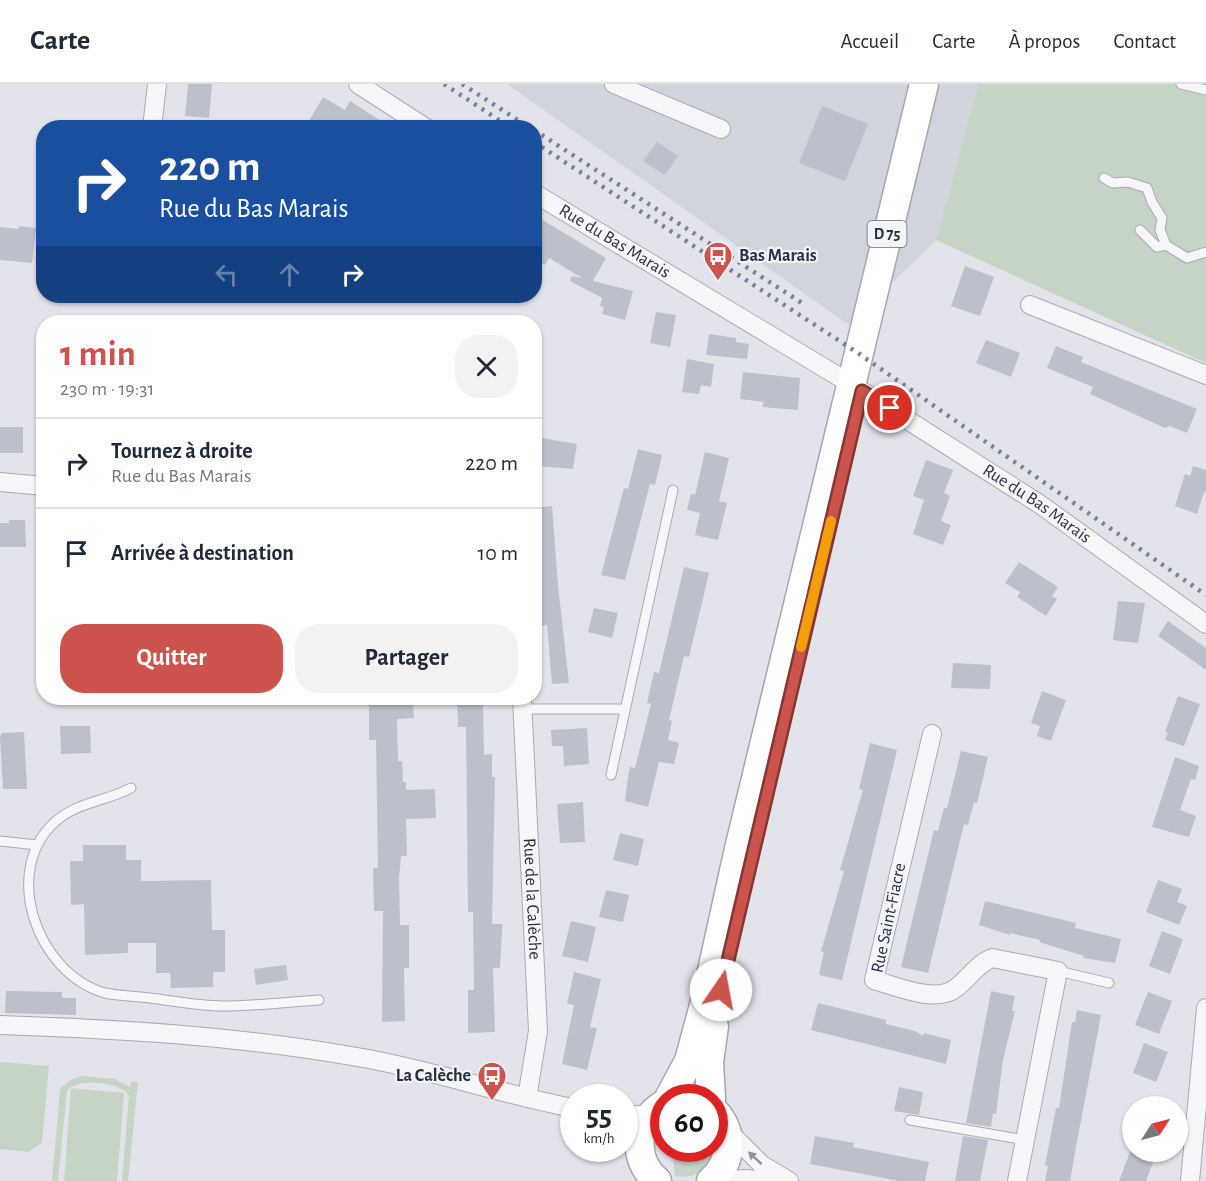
<!DOCTYPE html>
<html lang="fr">
<meta charset="utf-8">
<style>
body{margin:0;font-family:"Alegreya Sans",sans-serif;background:#f2f2f3;color:#1f2937;height:100vh;display:flex;flex-direction:column;font-size:22px;white-space:nowrap}
*{box-sizing:border-box;margin:0}
p{font-size:20px;color:#747a83}
.icon{flex:none;width:33px;height:33px;fill:none;stroke:currentColor;stroke-width:2;stroke-linecap:round;stroke-linejoin:round}
.map{position:relative;flex:1;overflow:hidden}
.drawer{position:absolute;left:36px;top:231px;width:506px;height:390px;display:flex;flex-direction:column;background:#fff;border-radius:24px;box-shadow:0 2px 4px #0004}
.drawer>*{flex:none}
.guide{position:absolute;left:36px;top:36px;width:506px;height:183px;border-radius:24px;box-shadow:0 2px 4px #0004;background:#1a4fa0;color:#fff;overflow:hidden}
.needle{width:39px;rotate:54deg}
.tools{position:absolute;left:1122px;top:1012px;display:grid;gap:12px}
.tools a{display:grid;place-items:center;width:66px;height:66px;border-radius:50%;background:#fff;box-shadow:0 2px 4px #0004;font-size:30px}
.speed{position:absolute;left:560px;top:1000px;display:flex;gap:12px;font-size:30px;font-weight:700;text-align:center}
.speed>*{display:grid;place-content:center;width:78px;height:78px;border-radius:50%;background:#fff;box-shadow:0 2px 4px #0004;line-height:1}
.speed small{font-size:15px;font-weight:400}
.speed .limit{border:9px solid #d22;background:#fff;color:#111}
.pin{position:absolute;display:grid;place-items:center;width:51px;height:51px;color:#fff;margin:-26px;border:3px solid #fff;border-radius:50%;box-shadow:0 2px 6px #0007}
.me{position:absolute;width:66px;margin:-33px;rotate:12deg;stroke-linejoin:round;filter:drop-shadow(0 0 4px #0008)}
.turn{display:flex;align-items:center;gap:21px;height:126px;padding:0 24px;font-size:27px}
.turn .icon{width:78px;height:78px;stroke-width:2.5}
.turn b{display:block;font-size:42px;line-height:51px}
.lanes{display:flex;align-items:center;height:57px;padding:0 24px;background:#0003;justify-content:center;gap:30px;direction:ltr}
.lanes .off{opacity:.35}
.round{display:grid;place-items:center;flex:none;width:63px;height:63px;border-radius:24px;background:#f2f2f3}
.summary{display:flex;align-items:center;justify-content:space-between;height:102px;padding:0 24px}
h1{font-size:36px;font-weight:700;line-height:45px;color:#cc544c}
.primary-button{display:flex;gap:12px;margin-top:auto;padding:12px 24px}
.primary-button a{flex:1;height:69px;border-radius:24px;background:#cc544c;color:#fff;font-size:24px;font-weight:700;line-height:69px;text-align:center}
.primary-button a+a{background:#f2f2f3;color:#1f2937}
ul{padding:0;list-style:none}
li{display:flex;align-items:center;gap:18px;height:90px;padding:0 24px;border-top:2px solid #e0e1e3}
li div{flex:1}
li b{display:block;font-size:22px}
li em{font-style:normal}
header{display:flex;align-items:center;gap:36px;box-sizing:border-box;height:84px;padding:0 30px;background:#fff;border-bottom:2px solid #e0e1e3}
header strong{font-size:28px}
nav{display:flex;gap:33px;margin-inline-start:auto;font-size:21px}
.map>svg:first-child{display:block}
.built{fill:#d1d3dd}
.green{fill:#c5d4c4}
.building{fill:#bdbfcb}
.lines{fill:none;stroke-linecap:round;stroke-linejoin:round}
.service-casing{stroke:#a8aab5;stroke-width:11}
.minor-casing{stroke:#a8aab5;stroke-width:20}
.primary-casing{stroke:#a2a6b6;stroke-width:31}
.service{stroke:#f6f6f9;stroke-width:9}
.minor{stroke:#f6f6f9;stroke-width:18}
.primary{stroke:#fff;stroke-width:28}
.rail{stroke:#7d8194;stroke-width:4.5;stroke-dasharray:3 6;stroke-linecap:butt}
.oneway{fill:#90929e}
.route-casing{stroke:#853731;stroke-width:15}
.route{stroke:#cc544c;stroke-width:10}
.slow{stroke:#f59e0b;stroke-width:10}
.labels{text-anchor:middle;dominant-baseline:central;stroke-width:4.5;stroke-linejoin:round;paint-order:stroke}
.shield{fill:#f3f4f8;stroke:#676a79;stroke-width:1.5}
.shield-label{font-size:16px;font-weight:bold;fill:#2b2f43}
.street-label{font-size:18px;fill:#2b2f43;stroke:#f3f4f8}
.poi-label{font-size:18px;font-weight:bold;fill:#2b2f43;stroke:#f3f4f8;text-anchor:start}
</style>
<header>
<strong>Carte</strong>
<nav><a>Accueil</a><a>Carte</a><a>À propos</a><a>Contact</a></nav>
</header>
<div class="map">
<svg width="1206" height="1097" viewBox="0 0 1206 1097">
<rect width="100%" height="100%" fill="#e3e4eb"/>
<!-- built -->
<polygon class="built" points="507,0 978,0 936,156 849,241"/>
<!-- green -->
<g class="green">
<polygon points="978,0 1206,0 1206,279 936,156"/>
<polygon points="0,978 49,982 42,1059 28,1068 0,1065"/>
<path d="M81,992L115,995L130,1003L131,997L138,998L128,1097H122L129,1011C118,998 79,993 67,1007L58,1097H52L60,1005L69,997Z"/>
<polygon points="71,1004 124,1009 117,1097 64,1097"/>
<path d="M715,1054C713,1078 702,1097 675,1092L672,1065H714Z"/>
</g>
<!-- building -->
<g class="building">
<polygon points="188,0 212,0 209,34 185,32"/>
<polygon points="323,13 345,26 350,17 392,44 305,44"/>
<polygon points="822,22 868,40 845,97 799,79"/>
<polygon points="657,58 678,72 665,91 643,77"/>
<polygon points="534,131 606,174 593,197 633,207 625,236 602,230 604,223 600,222 602,214 570,197 572,192 582,194 549,174 545,181 534,175"/>
<polygon points="19,142 36,144 32,179 0,176 0,143 19,145"/>
<polygon points="965,182 994,193 980,232 951,222"/>
<polygon points="656,228 676,231 670,263 650,259"/>
<polygon points="709,250 736,254 736,258 749,260 747,275 706,271"/>
<polygon points="986,256 1020,269 1011,293 976,279"/>
<polygon points="1056,262 1083,273 1081,278 1197,325 1187,349 1169,342 1165,344 1090,310 1093,303 1047,284"/>
<polygon points="687,275 714,280 711,303 701,301 699,310 682,308"/>
<polygon points="743,288 800,294 798,326 762,323 764,318 740,315"/>
<rect x="0" y="343" width="23" height="26"/>
<polygon points="541,354 577,360 573,385 536,382"/>
<polygon points="638,365 662,371 655,401 650,400 625,496 601,491 624,404 628,405"/>
<polygon points="705,368 729,374 719,417 727,419 718,456 695,451 700,429 687,426 691,410 695,411"/>
<polygon points="926,376 953,386 944,409 950,412 941,437 951,441 943,461 913,450 924,416 913,412"/>
<polygon points="1193,382 1206,386 1206,409 1204,408 1197,430 1175,422 1185,390 1190,392"/>
<polygon points="552,422 558,501 569,599 552,600 547,541 540,542 534,503 534,424"/>
<polygon points="9,436 25,436 26,463 0,463 0,439 9,439"/>
<polygon points="1019,478 1058,503 1052,512 1057,515 1046,532 1017,513 1020,508 1005,499"/>
<polygon points="684,483 709,489 689,573 684,572 669,636 672,637 668,656 679,659 674,680 659,678 648,723 625,717 627,699 630,683 635,684 651,620 647,619 654,588 659,589"/>
<polygon points="1118,517 1145,519 1138,559 1113,556"/>
<polygon points="594,524 618,529 612,554 588,548"/>
<polygon points="1168,537 1206,564 1206,586 1158,552"/>
<polygon points="953,579 991,581 990,605 951,604"/>
<polygon points="1042,607 1066,616 1051,657 1037,652 1040,642 1031,639"/>
<polygon points="1178,612 1200,620 1184,662 1165,656 1168,649 1165,648"/>
<polygon points="457,614 483,614 484,671 492,670 492,693 495,693 492,840 502,840 502,848 500,884 493,884 495,948 468,949 468,906 474,906 473,828 468,828 466,643 458,643"/>
<polygon points="413,616 414,634 397,635 398,677 402,677 403,698 406,698 406,706 435,705 436,734 406,735 407,772 401,772 399,794 400,841 409,841 409,884 404,884 405,937 382,938 383,827 374,827 373,784 378,784 376,656 369,656 369,617"/>
<polygon points="60,642 90,642 91,669 61,670"/>
<polygon points="587,644 589,680 564,682 563,662 552,662 551,646"/>
<polygon points="24,648 27,705 3,705 0,653 2,649"/>
<polygon points="870,659 897,666 842,896 819,891 824,868 821,867 844,787 840,786 863,706 859,705"/>
<polygon points="961,667 988,673 977,719 974,718 968,741 964,740 928,889 901,883 934,746 938,747 944,724 947,724"/>
<polygon points="1175,673 1199,682 1195,696 1191,695 1180,726 1196,732 1189,753 1152,743"/>
<polygon points="583,718 585,758 560,759 557,720"/>
<polygon points="620,749 644,755 638,782 613,776"/>
<polygon points="83,761 126,761 126,776 141,776 141,797 211,796 212,846 225,846 225,888 213,888 213,903 171,904 170,889 156,889 156,859 128,859 128,869 85,871 84,820 71,821 70,777 83,777"/>
<polygon points="1158,796 1182,805 1177,818 1187,822 1179,841 1146,828"/>
<polygon points="606,806 629,811 623,838 599,833"/>
<polygon points="985,817 1076,839 1075,844 1121,855 1115,879 1083,874 1084,872 1039,858 1040,856 1010,849 1010,851 979,841"/>
<polygon points="571,837 596,843 588,878 562,872"/>
<polygon points="1162,847 1183,855 1170,890 1149,882"/>
<polygon points="286,881 288,896 256,901 254,885"/>
<polygon points="574,888 601,895 590,943 597,944 587,986 562,980 574,921 567,920"/>
<polygon points="6,907 62,908 62,914 76,914 76,931 5,929"/>
<polygon points="991,907 1015,912 1012,927 1015,927 1003,976 996,1030 993,1029 991,1043 966,1039"/>
<polygon points="1148,908 1172,917 1159,950 1135,941"/>
<polygon points="818,919 886,936 886,940 915,947 923,952 924,949 951,956 946,980 811,946"/>
<polygon points="1077,926 1101,931 1076,1063 1070,1097 1045,1097 1048,1082 1045,1081 1056,1024 1059,1024 1072,938 1075,938"/>
<polygon points="1144,959 1168,968 1156,998 1133,989"/>
<polygon points="899,1003 923,1008 919,1031 894,1027"/>
<polygon points="815,1052 854,1059 853,1063 929,1078 925,1097 899,1097 810,1080"/>
<polygon points="963,1052 988,1056 980,1097 955,1097"/>
<polygon points="1130,1068 1157,1068 1146,1097 1119,1097"/>
</g>
<g class="lines">
<!-- service casing -->
<g class="service-casing">
<g id="service">
<polyline points="1181,0 1206,6"/>
<polyline points="1104,94 1113,99 1128,98 1147,104 1152,118 1162,134 1160,146 1166,161"/>
<polyline points="1140,146 1157,163 1166,161 1187,174 1206,168"/>
<polyline points="523,625 625,625"/>
<polyline points="611,691 673,406"/>
<path d="M131,704C107,717 78,718 56,737C0,786 37,890 105,909C119,912 136,912 150,914C174,917 199,922 223,922C255,922 287,918 319,916"/>
<polyline points="0,757 37,761"/>
<polyline points="1058,887 1109,899"/>
<polyline points="910,1036 1025,1056"/>
</g>
</g>
<!-- minor casing -->
<g class="minor-casing">
<g id="minor">
<polyline points="358,0 426,44"/>
<polyline points="614,0 721,45"/>
<polyline points="152,44 157,0"/>
<path id="s1" d="M534,109L851,300"/>
<polyline points="1030,221 1206,291"/>
<path id="s2" d="M862,307L1038,419L1206,540"/>
<polyline points="0,398 44,402"/>
<path id="s3" d="M522,614L538,947L527,1014"/>
<path d="M932,650L874,896C896,902 936,920 956,904C968,895 977,880 992,874L1058,887L1017,1097"/>
<path d="M0,941C119,945 240,952 357,973C430,985 500,1010 573,1024"/>
<polyline points="624,1032 652,1030"/>
<polyline points="726,1045 762,1081 789,1097"/>
<polyline points="718,1097 744,1095 775,1097"/>
<polyline points="1190,1097 1206,924"/>
</g>
</g>
<!-- primary casing -->
<g class="primary-casing">
<g id="primary">
<polyline points="669,1014 689,977 706,914 738,769 924,0"/>
<polyline points="711,1014 709,978 714,942"/>
<path d="M657,1097C632,1075 634,1039 663,1021"/>
<path d="M711,1097C733,1078 734,1048 714,1027"/>
</g>
</g>
<!-- service -->
<use href="#service" class="service"/>
<!-- minor -->
<use href="#minor" class="minor"/>
<!-- primary -->
<use href="#primary" class="primary"/>
<!-- rail -->
<g class="rail">
<polyline points="444,0 511,44"/>
<polyline points="462,0 530,44"/>
<polyline points="534,46 805,221"/>
<polyline points="534,58 858,269 1206,511"/>
</g>
</g>
<!-- one-way arrows -->
<defs><path id="oneway-solid" d="M-6-.8H1V-3.2L6.5 0L1 3.2V.8H-6Z" transform="scale(1.5)"/></defs>
<use class="oneway" href="#oneway-solid" transform="translate(755 1074) rotate(-137)"/>
<g class="lines">
<!-- route casing -->
<g class="route-casing">
<polyline id="route" points="721,906 862,307 890,324"/>
</g>
<!-- route -->
<use href="#route" class="route"/>
<!-- slow -->
<polyline class="slow" points="801,563 831,437"/>
</g>
<!-- icons -->
<defs>
<g id="bus-pin" transform="scale(1.5)"><path d="M0 17L-7.5 6A9.5 9.5 0 1 1 7.5 6Z" fill="#cc544c" stroke="#f3f4f8"/><path d="M-5-6H5V4H4V6H2V4H-2V6H-4V4H-5ZM-3.5-4V0h7V-4ZM-3.5 1.2v1.5H-2V1.2ZM2 1.2v1.5H3.5V1.2Z" fill="#fff"/></g>
</defs>
<g fill-rule="evenodd">
<use href="#bus-pin" x="718" y="172"/>
<use href="#bus-pin" x="492" y="992"/>
</g>
<g class="labels">
<!-- shield labels -->
<rect class="shield" x="867.5" y="137" width="39" height="26" rx="4.5"/>
<g class="shield-label">
<text x="887" y="150">D 75</text>
</g>
<!-- street labels -->
<g class="street-label">
<text stroke="none"><textPath href="#s1" startOffset="94">Rue du Bas Marais</textPath></text>
<text stroke="none"><textPath href="#s2" startOffset="208">Rue du Bas Marais</textPath></text>
<text stroke="none"><textPath href="#s3" startOffset="201">Rue de la Calèche</textPath></text>
<text transform="translate(889 834) rotate(-78)">Rue Saint-Fiacre</text>
</g>
<!-- poi labels -->
<g class="poi-label">
<text x="739" y="172">Bas Marais</text>
<text x="471" y="992" text-anchor="end">La Calèche</text>
</g>
</g>
</svg>
<div class="tools">
<a><svg class="needle" viewBox="-14 -14 28 28"><path d="M0-13l5 13h-10z" fill="#e53935"/><path d="M0 13l5-13h-10z" fill="#747a83"/></svg></a>
</div>
<div class="speed"><div>55<small>km/h</small></div><div class="limit">60</div></div>
<div class="pin" style="left:890px;top:324px;background:#d93025"><svg class="icon" aria-label="arrive" viewBox="0 0 24 24"><path d="M6 21V4h12l-3 4 3 4H6"/></svg></div>
<svg class="me" style="left:721px;top:906px" viewBox="-20 -20 40 40"><circle r="19" fill="#fff"/><path d="M0-13L10 11 0 6-10 11z" fill="#cc544c"/></svg>
<div class="guide">
<div class="turn"><svg class="icon" aria-label="right" viewBox="0 0 24 24"><path d="M7 20v-9h11M14 6l5 5-5 5"/></svg><div><b>220 m</b>Rue du Bas Marais</div></div>
<div class="lanes"><svg class="icon off" aria-label="left" viewBox="0 0 24 24"><path d="M17 20v-9H6M10 6l-5 5 5 5"/></svg><svg class="icon off" aria-label="ahead" viewBox="0 0 24 24"><path d="M12 20V5M6 11l6-6 6 6"/></svg><svg class="icon" aria-label="right" viewBox="0 0 24 24"><path d="M7 20v-9h11M14 6l5 5-5 5"/></svg></div>
</div>
<section class="drawer">
<div class="summary"><div><h1>1 min</h1><p>230 m · 19:31</p></div><a class="round"><svg class="icon" aria-label="close" viewBox="0 0 24 24"><path d="M6 6l12 12M18 6L6 18"/></svg></a></div>
<ul>
<li><svg class="icon" aria-label="right" viewBox="0 0 24 24"><path d="M7 20v-9h11M14 6l5 5-5 5"/></svg><div><b>Tournez à droite</b><p>Rue du Bas Marais</p></div><em>220 m</em></li>
<li><svg class="icon" aria-label="arrive" viewBox="0 0 24 24"><path d="M6 21V4h12l-3 4 3 4H6"/></svg><div><b>Arrivée à destination</b></div><em>10 m</em></li>
</ul>
<div class="primary-button"><a>Quitter</a><a>Partager</a></div>
</section>
</div>
